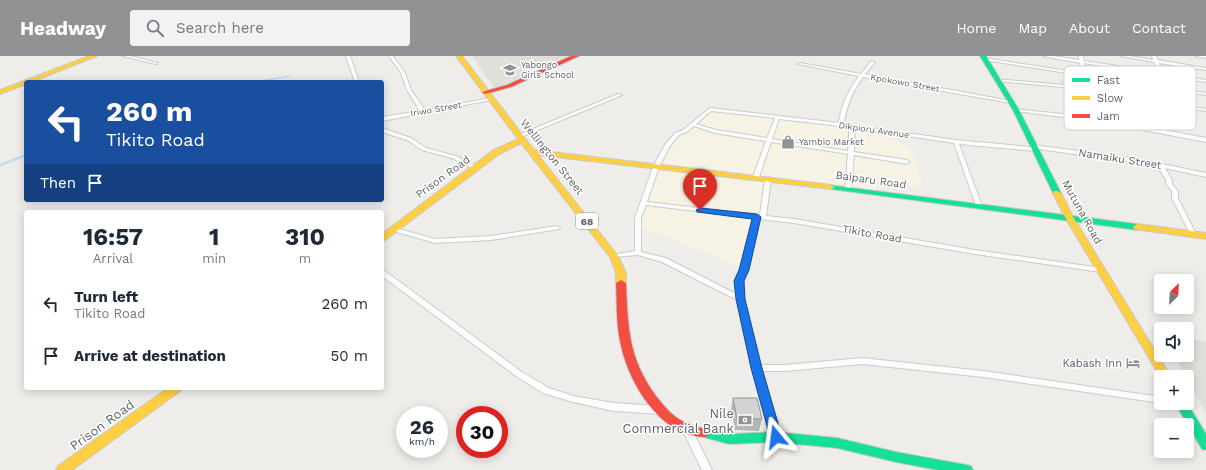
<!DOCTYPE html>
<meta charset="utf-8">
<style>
body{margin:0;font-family:"Work Sans",sans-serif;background:#f2f2f3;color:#1f2937;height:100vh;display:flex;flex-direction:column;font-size:15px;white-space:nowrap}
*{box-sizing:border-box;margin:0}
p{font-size:13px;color:#747a83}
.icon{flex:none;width:22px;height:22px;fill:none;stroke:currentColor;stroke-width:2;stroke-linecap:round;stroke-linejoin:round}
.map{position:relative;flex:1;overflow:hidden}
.drawer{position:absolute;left:24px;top:154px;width:360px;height:180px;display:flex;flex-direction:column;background:#fff;border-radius:4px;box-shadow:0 2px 10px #0003}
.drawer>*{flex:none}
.top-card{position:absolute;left:24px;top:24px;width:360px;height:122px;border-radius:4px;box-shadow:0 2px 10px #0003;background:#1a4fa0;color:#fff;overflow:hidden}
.needle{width:26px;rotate:24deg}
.tools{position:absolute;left:1154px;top:218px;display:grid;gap:8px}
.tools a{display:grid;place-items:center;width:40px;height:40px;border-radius:4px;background:#fff;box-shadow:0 2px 10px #0003;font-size:20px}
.speed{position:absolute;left:396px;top:350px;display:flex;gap:8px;font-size:20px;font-weight:700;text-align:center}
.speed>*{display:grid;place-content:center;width:52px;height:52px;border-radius:50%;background:#fff;box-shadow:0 2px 10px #0003;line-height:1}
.speed small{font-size:10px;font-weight:400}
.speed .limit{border:6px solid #d22;background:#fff;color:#111}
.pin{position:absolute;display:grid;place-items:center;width:34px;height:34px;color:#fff;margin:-41px -17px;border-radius:50% 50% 50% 0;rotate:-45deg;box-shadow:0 0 4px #0007}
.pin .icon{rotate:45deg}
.me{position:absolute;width:44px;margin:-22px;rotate:344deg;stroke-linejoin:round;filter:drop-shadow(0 0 3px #0008)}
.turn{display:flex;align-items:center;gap:14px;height:84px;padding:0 16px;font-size:18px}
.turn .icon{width:52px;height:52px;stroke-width:2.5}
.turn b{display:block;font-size:28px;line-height:34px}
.then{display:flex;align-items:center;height:38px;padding:0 16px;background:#0003;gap:8px;font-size:15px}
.eta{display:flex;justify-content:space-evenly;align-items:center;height:68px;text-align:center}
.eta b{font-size:24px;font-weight:700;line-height:28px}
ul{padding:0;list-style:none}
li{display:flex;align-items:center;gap:12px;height:52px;padding:0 16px}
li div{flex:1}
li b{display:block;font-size:15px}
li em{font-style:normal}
header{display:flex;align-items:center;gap:24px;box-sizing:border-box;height:56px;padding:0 20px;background:#909294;color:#fff}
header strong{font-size:19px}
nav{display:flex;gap:22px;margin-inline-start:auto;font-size:14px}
.search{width:280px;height:36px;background:#f2f2f3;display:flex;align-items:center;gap:10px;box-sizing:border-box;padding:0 14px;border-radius:4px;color:#747a83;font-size:15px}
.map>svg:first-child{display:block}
.commercial{fill:#f6f2e4}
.education{fill:#e1dfd9}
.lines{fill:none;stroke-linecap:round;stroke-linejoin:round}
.stream-far1{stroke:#c0dcf4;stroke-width:1.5}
.stream{stroke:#c0dcf4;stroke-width:2.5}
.street-casing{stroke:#cacbcb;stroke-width:2}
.fast-casing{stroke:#c9c9c9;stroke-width:2}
.slow-casing{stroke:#c9c9c9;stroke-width:2}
.jam-casing{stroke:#c9c9c9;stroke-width:2}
.street{fill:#fcfcfc;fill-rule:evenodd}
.fast{fill:#16e098;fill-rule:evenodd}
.slow{fill:#ffcf43;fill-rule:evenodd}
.jam{fill:#f24e42;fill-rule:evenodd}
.wall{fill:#b7b6b5}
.building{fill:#d5d4d2;stroke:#959493}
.route{fill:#1a73e8;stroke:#114b97}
.labels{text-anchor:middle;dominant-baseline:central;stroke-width:3;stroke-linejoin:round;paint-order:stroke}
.far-poi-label{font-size:9px;fill:#5e6166;stroke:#fff;text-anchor:start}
.far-street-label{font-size:9px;fill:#5e6166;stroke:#fff}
.shield{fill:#fff;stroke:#8e9094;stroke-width:1}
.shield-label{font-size:10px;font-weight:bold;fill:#5e6166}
.street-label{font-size:11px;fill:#5e6166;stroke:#fff}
.poi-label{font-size:11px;fill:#5e6166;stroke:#fff;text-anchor:end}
.near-poi-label{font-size:13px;fill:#5e6166;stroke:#fff;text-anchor:end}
.near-street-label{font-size:13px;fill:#5e6166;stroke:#fff}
.key{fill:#fff;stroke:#cfd0d1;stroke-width:1}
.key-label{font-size:11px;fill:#5e6166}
</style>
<header>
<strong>Headway</strong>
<div class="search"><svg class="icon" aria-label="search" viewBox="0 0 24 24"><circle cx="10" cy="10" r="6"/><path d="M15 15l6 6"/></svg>Search here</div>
<nav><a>Home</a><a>Map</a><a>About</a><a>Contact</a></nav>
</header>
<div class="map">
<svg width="1206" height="414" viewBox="0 0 1206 414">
<rect width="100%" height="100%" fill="#eeede9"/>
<!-- commercial -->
<g class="commercial">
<polygon points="708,52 886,77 914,95 922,132 878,125 875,134 661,107 681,77"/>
<polygon points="657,113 766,125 762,160 649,145"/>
<polygon points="644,148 729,159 754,164 741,211 640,171"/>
</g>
<!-- education -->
<g class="education">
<polygon points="472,0 566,0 510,27 494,32"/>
<polygon points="1187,282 1206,286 1206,357 1174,299 1187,299"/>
</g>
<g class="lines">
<!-- stream-far1 -->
<g class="stream-far1">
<polyline points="255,26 290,20"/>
<polyline points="18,102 26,99"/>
</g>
<!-- stream -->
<polyline class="stream" points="0,109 21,101"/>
<!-- street casing -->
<g class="street-casing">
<g id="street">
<polygon points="123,0 131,0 158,7 156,8"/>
<polygon points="346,0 350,0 359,26 355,26"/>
<polygon points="389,0 393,0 405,17 411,34 425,54 491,42 493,43 491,44 382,65 382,61 420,55 407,34 401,17"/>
<path d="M1043,0H1053L1079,4V0H1083L1084,5L1158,16L1154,6L1120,0H1130L1153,4L1152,0H1156L1158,4L1206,12V14L1159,7L1162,17L1206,24V26L1163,20L1167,31L1206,37V39L1168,33L1174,48L1206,53V55L1154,48L1074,32L997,25H995V23L1074,30L1169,48L1163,33L1084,20L1078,26L1064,28L1062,27V26L1075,24L1080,19L984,4L982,3L984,2L1081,17L1080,7ZM1084,7L1159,19L1162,30L1085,18Z"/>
<polygon points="1195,0 1206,0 1206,2"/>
<path d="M871,5L875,6L865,18L1011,45L1013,46L1011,47L863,21C853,35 846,50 844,68L956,84L1030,91L1033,89L1133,102L1206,117V121L1165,112L1172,124V128L1178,135V142L1196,178L1193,180L1190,178L1172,142V135L1166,128V124L1158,111L1133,106L1038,93L1035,95L959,88L982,150L979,152L976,150L954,87L854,72L855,84L854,96L907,104L910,106L907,108L854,99L851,133L848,135L845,133L848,98L771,86L759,121L756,123L753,121L766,85L715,77L694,70L687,76L679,79L670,90L659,111L647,146L760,159L765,123L768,121L771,123L766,160L794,163L975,194L1101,212L1105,214L1101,216L975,198L794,167L760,163L748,214L743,225L744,243L759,309H785L862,302L983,315L1161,341V347H1162H1161L983,321L862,308L785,315H761L781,381L779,384L776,385L773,384L771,381L752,312L737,244L662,206L638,199L612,201L611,200L612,199L635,195V162L653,111L665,89L675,77L683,74L710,52L839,67C841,49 849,34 859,20L798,8L800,7L861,18ZM711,55L775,62L767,82L716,74L696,68ZM779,63L849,71V84L848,95L772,83ZM646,149L754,162L740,214L735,225L736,238L666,202L641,196V162Z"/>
<polygon points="618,38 622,39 521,81 517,81 516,80"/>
<polygon points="1014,53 1101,62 1206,82 1206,86 1101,66 1016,55 1014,54"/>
<polygon points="382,72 411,82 426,92 456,100 479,112 478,113 474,113 452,102 422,94 407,84 382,76"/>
<polygon points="557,170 560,172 559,173 491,184 435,187 390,174 389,173 392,171 435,183 491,180"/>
<polygon points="382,215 385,215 522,316 549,332 573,340 614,347 661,350 664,351 665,354 664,357 661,358 614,355 573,346 543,337 516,320 382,220"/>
<polygon points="687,369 690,370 712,414 702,414 682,373 684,370"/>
</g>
</g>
<!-- fast casing -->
<g class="fast-casing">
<g id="fast">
<polygon points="980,0 986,0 1019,54 1061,137 1060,139 1057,139 1053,137 1013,54"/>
<polygon points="828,129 1137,168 1141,171 1137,174 831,133 827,131"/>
<polygon points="1175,347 1187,347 1206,378 1206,394 1202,393"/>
<polygon points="704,372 729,378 776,376 837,382 896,396 967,409 971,410 973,414 938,414 896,406 837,392 776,386 729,388 700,380 698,377 700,374"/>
</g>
</g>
<!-- slow casing -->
<g class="slow-casing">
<g id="slow">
<polygon points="89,0 97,0 31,26 26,26 26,28 0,38 0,34"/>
<polygon points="456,0 462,0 534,94 831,129 835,131 831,133 538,99 618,200 626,217 626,227 621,230 616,227 616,217 610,201 521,87 498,99 385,184 382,185 382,178 492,95 518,83"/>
<polygon points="1054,135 1057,135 1061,137 1073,161 1171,321 1161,322 1065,161 1053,137"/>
<polygon points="1137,168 1206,177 1206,183 1134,173 1133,171"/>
<polygon points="168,332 182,332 180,335 72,414 56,414 58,410"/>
</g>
</g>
<!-- jam casing -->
<g class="jam-casing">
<g id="jam">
<polygon points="571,0 579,0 511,31 485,38 482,36 507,29"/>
<path d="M621,224L626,227C628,271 628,302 656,340C663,349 672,360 682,365C690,370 700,371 708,374L710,377L708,380C702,382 696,380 690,379C653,368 627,322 620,285C616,266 617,246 616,227Z"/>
</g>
</g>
<!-- street -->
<use href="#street" class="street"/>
<!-- fast -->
<use href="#fast" class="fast"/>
<!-- slow -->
<use href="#slow" class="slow"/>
<!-- jam -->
<use href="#jam" class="jam"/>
</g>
<!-- wall -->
<polygon class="wall" points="733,342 762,363 759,375 735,374 731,353"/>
<!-- building -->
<polygon class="building" points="733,342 757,342 762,363 737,363"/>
<!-- route -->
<polygon class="route" points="700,152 757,158 761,161 749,214 744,225 745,243 762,312 782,381 780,385 776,386 772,385 770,381 751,312 736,243 734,225 739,214 752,163 697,156 696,154"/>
<!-- icons -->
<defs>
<g id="school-bare" transform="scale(1.08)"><path d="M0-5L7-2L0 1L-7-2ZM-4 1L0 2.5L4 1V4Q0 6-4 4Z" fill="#909294" stroke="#fff" stroke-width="2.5" paint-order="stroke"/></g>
<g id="shop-bare" transform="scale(1.08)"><path d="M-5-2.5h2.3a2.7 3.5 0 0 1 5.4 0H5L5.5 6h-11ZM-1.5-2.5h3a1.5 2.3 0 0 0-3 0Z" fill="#909294" stroke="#fff" stroke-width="2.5" paint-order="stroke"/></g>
<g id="hotel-bare" transform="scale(1.08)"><path d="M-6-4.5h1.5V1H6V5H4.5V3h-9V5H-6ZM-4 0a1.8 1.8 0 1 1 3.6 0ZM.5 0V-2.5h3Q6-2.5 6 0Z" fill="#909294" stroke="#fff" stroke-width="2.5" paint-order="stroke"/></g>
<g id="bank-bare" transform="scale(1.08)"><path d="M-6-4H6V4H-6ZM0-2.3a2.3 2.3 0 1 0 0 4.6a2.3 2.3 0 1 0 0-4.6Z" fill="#909294" stroke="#fff" stroke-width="2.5" paint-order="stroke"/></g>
</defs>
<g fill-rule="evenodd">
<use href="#school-bare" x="510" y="14"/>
<use href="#shop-bare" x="788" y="86"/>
<use href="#hotel-bare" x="1133" y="307"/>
<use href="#bank-bare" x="745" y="364"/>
</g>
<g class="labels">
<!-- far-poi labels -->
<g class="far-poi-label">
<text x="521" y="9">Yabongo<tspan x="521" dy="10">Girls School</tspan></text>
<text x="799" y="86">Yambio Market</text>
</g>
<!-- far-street labels -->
<g class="far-street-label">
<text transform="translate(905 27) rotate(10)">Kpokowo Street</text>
<text transform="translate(436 53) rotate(-10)">Iriwo Street</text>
<text transform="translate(874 74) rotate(8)">Dikpioru Avenue</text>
</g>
<!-- shield labels -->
<rect class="shield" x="576" y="157" width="22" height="16" rx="3"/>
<g class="shield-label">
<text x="587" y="165">68</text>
</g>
<!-- street labels -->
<g class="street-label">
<text transform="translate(552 101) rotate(51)">Wellington Street</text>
<text transform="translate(1120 103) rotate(9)">Namaiku Street</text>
<text transform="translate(443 121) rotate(-36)">Prison Road</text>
<text transform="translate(871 124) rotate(8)">Baiparu Road</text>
<text transform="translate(1082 156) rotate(61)">Mutuna Road</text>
<text transform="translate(872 178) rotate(10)">Tikito Road</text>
</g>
<!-- poi labels -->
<g class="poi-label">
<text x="1122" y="307">Kabash Inn</text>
</g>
<!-- near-poi labels -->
<g class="near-poi-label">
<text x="734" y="357">Nile<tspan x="734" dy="15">Commercial Bank</tspan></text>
</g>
<!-- near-street labels -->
<g class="near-street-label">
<text transform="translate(102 369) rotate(-36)">Prison Road</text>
</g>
</g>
<!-- legend -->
<rect x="1064" y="10" width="132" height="64" rx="6" class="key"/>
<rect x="1072" y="22" width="18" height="4" fill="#16e098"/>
<rect x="1072" y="40" width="18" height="4" fill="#ffcf43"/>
<rect x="1072" y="58" width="18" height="4" fill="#f24e42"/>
<g class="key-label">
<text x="1097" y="28">Fast</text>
<text x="1097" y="46">Slow</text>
<text x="1097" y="64">Jam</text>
</g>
</svg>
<div class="tools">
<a><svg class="needle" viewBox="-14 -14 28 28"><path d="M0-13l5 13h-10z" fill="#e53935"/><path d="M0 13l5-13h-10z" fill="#747a83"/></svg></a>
<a><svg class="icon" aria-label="sound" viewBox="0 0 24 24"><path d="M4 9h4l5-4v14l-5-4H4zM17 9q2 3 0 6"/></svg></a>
<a>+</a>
<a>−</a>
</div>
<div class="speed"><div>26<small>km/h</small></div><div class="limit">30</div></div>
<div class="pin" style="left:700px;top:154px;background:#d93025"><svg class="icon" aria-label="arrive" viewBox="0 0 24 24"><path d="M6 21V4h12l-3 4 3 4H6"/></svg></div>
<svg class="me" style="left:776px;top:381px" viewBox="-20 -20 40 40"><path d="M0-17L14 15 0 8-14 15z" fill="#1a73e8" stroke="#fff" stroke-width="4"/></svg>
<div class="top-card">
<div class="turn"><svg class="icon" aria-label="left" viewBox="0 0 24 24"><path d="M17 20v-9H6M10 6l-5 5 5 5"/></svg><div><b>260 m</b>Tikito Road</div></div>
<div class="then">Then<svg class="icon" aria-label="arrive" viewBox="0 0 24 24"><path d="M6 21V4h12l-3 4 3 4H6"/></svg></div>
</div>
<section class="drawer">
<div class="eta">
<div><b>16:57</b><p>Arrival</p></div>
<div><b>1</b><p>min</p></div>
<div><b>310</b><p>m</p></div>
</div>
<ul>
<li><svg class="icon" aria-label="left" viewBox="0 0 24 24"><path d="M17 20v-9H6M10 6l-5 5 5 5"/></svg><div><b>Turn left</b><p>Tikito Road</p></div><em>260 m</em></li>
<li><svg class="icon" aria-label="arrive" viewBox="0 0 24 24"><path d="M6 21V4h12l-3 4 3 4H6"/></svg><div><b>Arrive at destination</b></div><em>50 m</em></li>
</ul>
</section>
</div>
